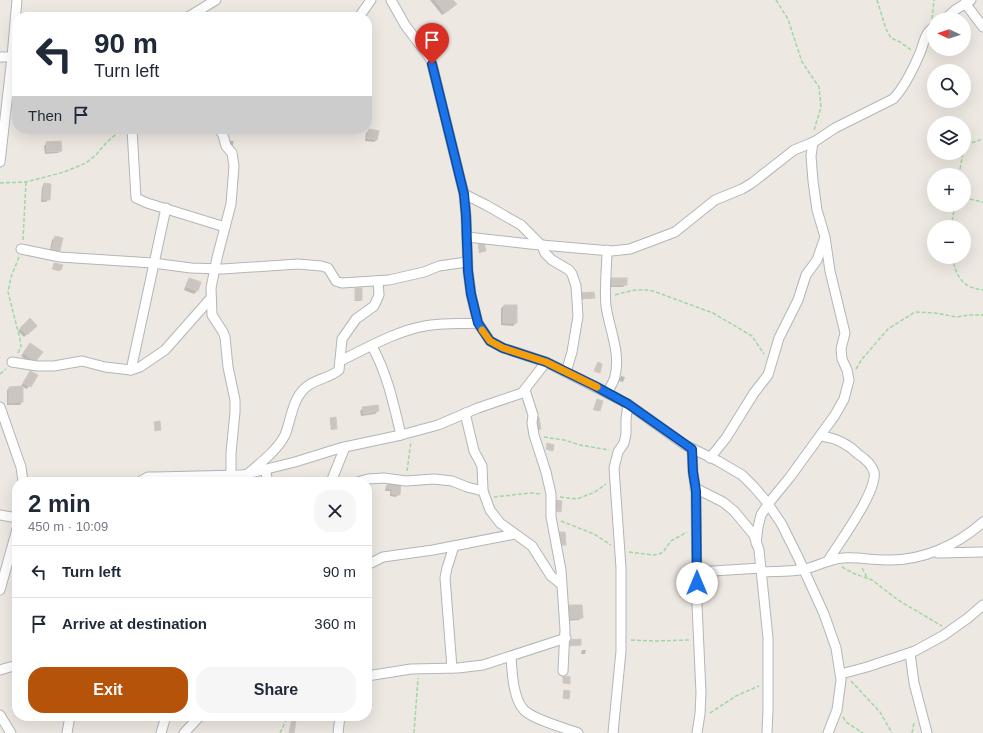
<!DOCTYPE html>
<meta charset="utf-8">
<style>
body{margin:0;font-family:Helvetica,sans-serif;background:#f6f6f7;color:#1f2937;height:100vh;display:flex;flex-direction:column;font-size:15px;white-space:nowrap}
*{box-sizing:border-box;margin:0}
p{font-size:13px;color:#747a83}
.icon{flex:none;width:22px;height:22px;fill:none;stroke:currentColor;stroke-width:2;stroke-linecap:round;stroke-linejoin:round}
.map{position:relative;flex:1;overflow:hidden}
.panel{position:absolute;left:12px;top:477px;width:360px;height:244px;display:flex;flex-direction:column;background:#fff;border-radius:16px;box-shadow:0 4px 16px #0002}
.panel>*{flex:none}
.banner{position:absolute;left:12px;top:12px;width:360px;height:122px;border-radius:16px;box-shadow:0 4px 16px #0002;background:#fff;color:#1f2937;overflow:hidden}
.needle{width:26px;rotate:274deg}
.fabs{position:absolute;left:927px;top:12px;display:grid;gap:8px}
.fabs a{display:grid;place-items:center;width:44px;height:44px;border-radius:50%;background:#fff;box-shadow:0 4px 16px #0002;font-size:20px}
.pin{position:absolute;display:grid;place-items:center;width:34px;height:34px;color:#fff;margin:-41px -17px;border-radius:50% 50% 50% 0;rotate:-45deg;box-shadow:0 0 4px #0007}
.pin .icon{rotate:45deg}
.me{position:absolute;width:44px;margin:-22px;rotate:0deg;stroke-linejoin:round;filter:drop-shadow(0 0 3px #0008)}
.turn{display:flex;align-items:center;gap:14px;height:84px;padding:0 16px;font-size:18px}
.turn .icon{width:52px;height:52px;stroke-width:2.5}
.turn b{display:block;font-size:28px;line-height:34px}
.then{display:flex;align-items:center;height:38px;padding:0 16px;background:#0003;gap:8px;font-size:15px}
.round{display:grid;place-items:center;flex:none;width:42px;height:42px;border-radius:16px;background:#f6f6f7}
.headline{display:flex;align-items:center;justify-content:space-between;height:68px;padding:0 16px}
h1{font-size:24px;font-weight:700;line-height:30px}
.button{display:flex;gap:8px;margin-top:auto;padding:8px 16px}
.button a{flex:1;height:46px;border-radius:16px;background:#b45309;color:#fff;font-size:16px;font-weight:700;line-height:46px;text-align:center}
.button a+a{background:#f6f6f7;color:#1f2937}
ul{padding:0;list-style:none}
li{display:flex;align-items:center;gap:12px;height:52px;padding:0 16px;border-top:1px solid #e0e1e3}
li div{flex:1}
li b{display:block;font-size:15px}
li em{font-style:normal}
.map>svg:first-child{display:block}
.shadow{fill:#0003}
.building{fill:#cac5c0;stroke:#d2c8bf}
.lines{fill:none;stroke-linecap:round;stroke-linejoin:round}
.street-casing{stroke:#b2b6b9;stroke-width:11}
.path{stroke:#9fd8a2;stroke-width:1.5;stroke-dasharray:4 2;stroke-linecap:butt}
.street{stroke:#fff;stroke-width:9}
.route-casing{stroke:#114b97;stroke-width:10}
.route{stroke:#1a73e8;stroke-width:7}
.slow{stroke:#f59e0b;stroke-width:7}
</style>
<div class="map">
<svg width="983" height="733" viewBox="0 0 983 733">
<rect width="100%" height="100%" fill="#ede8e1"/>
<!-- shadow -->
<g class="shadow">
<polygon points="430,0 452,0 453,7 442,15"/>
<polygon points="369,130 377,140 374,142 365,141 366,133"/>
<polygon points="229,141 234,141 232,148 227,148"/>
<polygon points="47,143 61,151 58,153 45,154 44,146"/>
<polygon points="44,184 49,199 46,202 41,202 42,187"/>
<polygon points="55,237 61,239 49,254 52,240"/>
<polygon points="479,243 484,251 483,252 479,253 478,244"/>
<polygon points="54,264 60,270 59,271 52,269"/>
<polygon points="189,279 200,283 197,291 194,294 184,290 187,282"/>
<polygon points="608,281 626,284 623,287 608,287"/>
<polygon points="356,289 361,300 360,301 355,301"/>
<polygon points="577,295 593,298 577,300"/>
<polygon points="504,306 516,323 513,326 501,325 501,308"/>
<polygon points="30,320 36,326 24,337 18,331"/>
<polygon points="28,347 41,352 32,364 21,356"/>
<polygon points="30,372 36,375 27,389 21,386"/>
<polygon points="621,376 625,377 623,382 619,381"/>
<polygon points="9,388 22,402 20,405 7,405 7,390"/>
<polygon points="597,400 599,410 598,411 593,410"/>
<polygon points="363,408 378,411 375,414 361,416 360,411"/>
<polygon points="331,419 336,428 335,429 331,430 330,420"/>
<polygon points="389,483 399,494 396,497 390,496 390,491 385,491 386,486"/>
<polygon points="565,609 582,617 579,620 565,621"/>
<polygon points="582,650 586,650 585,654 581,654"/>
</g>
<!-- building -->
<g class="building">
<polygon points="435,0 453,0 457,4 445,13"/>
<polygon points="369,129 379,131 377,140 367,138"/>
<polygon points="61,141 62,151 47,152 46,142"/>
<polygon points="44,183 51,184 50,200 43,200"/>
<polygon points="55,236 63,238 59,254 51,252"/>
<polygon points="478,242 484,242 486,251 480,252"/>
<polygon points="54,263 63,265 61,270 53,268"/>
<polygon points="189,278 201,282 198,291 186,287"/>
<rect x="610" y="278" width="17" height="7"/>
<rect x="355" y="288" width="7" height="12"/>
<polygon points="594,292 595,298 578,299 578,293"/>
<polygon points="504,305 517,305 517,323 503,323"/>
<polygon points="30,318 37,326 27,335 20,328"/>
<polygon points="30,343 43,352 35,362 23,353"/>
<polygon points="598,362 602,364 600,373 594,371"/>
<polygon points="30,371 38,375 31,387 23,383"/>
<polygon points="23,386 23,402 9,403 9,387"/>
<polygon points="597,399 603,401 600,411 594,409"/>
<polygon points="378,405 379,411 364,414 362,407"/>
<polygon points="336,417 337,429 332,429 330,418"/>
<polygon points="539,417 541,429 536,430 534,418"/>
<polygon points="160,421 161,430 155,431 154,422"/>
<polygon points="547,443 554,445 553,451 546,449"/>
<polygon points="388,482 401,483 400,495 392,494 392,489 387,488"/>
<polygon points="556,500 562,501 561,512 555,511"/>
<polygon points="558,532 565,532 566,545 558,545"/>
<polygon points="567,605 582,605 583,618 568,619"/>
<polygon points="581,639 581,645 568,646 568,640"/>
<polygon points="563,676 570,677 570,684 563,683"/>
<polygon points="564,690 570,691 569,699 563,698"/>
<polygon points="292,719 296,720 294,733 289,733"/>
</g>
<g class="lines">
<!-- street casing -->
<g class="street-casing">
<g id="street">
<polyline points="391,0 405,25 430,58 432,64 464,194 466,215 468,271 471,294 478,323 490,341 503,348 546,362 607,393 628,404 685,445 718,461 742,475 754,487 766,501 781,523 798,557 824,614 836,648 841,680 837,710 828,733"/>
<polyline points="965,3 983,27"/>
<polyline points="188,17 216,0"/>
<polyline points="359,17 371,0"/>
<polyline points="945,19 955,10 971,0"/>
<polyline points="0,57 12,57"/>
<polyline points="132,129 136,198 147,203 225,227"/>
<polyline points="219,129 223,135 226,146 232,153 234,166 231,204 217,258 211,288 212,315 223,332 225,337 228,367 235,400 235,412 231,453 231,475"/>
<polyline points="0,162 12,57 17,0"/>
<polyline points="464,194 486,205 521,225 542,246 545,253 552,260 569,270 572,274 576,286 578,316 572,352 566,372"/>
<path d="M467,237L530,244L611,251L630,249L675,232L715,200L742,189L752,183L794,150L814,142L835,128L893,99C903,89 914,67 920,53C924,44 924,33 934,27"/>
<polyline points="21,249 60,257 153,263 191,268 222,269 298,264 321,266 328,268 336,281 342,283 389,280 424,272 439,266 467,262"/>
<path d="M372,346C388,376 393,402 401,435"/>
<path d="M340,361C367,348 396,331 425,326C441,323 462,324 478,323"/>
<polyline points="12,362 37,366 54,366 82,361 105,367 131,370 140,367 165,350 211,298"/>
<polyline points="131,370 166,208"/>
<polyline points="525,390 533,415 532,423 534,435 546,472 551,494 551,517 561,570 565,630 563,671"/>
<path d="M607,393C610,387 614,382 615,376C621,353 609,328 606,306C604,287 607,269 607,250"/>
<polyline points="0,407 21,467 23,482"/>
<polyline points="465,413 474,451 482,466 483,491 490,510 500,523 532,546 551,576 561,584"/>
<path d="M821,436C836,438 847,443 858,454C864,458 872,465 874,472C878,491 838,544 828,561"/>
<polyline points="692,449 693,472 696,491 697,605 701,693 700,714 697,733"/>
<polyline points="710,458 726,438 754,393 768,375 779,338 798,300 806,275 817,260 824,240"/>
<polyline points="265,469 268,482"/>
<path d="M251,471C263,461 278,449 285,435C291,420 292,401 304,389C313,379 329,379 339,370L342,339L356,319L374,306L379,295L378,281"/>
<polyline points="139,482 148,477 155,477 242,475 295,462 340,448 401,435 438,425 478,408 522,393 546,362"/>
<polyline points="331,482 345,447"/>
<polyline points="357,482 368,479 384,478 406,481 434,479 452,481 467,487 483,491"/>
<polyline points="695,488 723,502 734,511 754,535 759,550 768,638 768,709 767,733"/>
<polyline points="0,515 17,518"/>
<polyline points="756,543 758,527 761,515 768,504 790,477 835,415 844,399 849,380 847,370 842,359 841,349 845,333 830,271 825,237 817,210 813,181 811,156 813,142"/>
<polyline points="938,553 983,552"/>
<polyline points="367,565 383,557 433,550 515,534"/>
<polyline points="697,572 761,568"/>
<path d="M762,572C775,571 791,572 805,569C818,566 829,559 843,558C857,557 871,560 886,560C922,561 956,546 983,522"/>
<polyline points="0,590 17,529"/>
<polyline points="910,653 914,683 927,733"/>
<path d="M511,657C512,671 513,699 524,710C534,720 565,728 578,733"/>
<polyline points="452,668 445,578 447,568 454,546"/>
<polyline points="0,670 17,665"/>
<polyline points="841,674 867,667 915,651 944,635 968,618 983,605"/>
<polyline points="367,676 411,669 458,668 483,665 566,638"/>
<polyline points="0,715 11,733"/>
<polyline points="67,733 70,716"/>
<polyline points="161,733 166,716"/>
<polyline points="184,733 200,716"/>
<polyline points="338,733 340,716"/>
<polyline points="613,733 621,651 621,568 614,468 618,452 624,443 626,434 626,419 628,404"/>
</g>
</g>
<!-- path -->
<g class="path">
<polyline points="776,0 788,19 802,62 819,87 821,107 814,130"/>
<polyline points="877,0 886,29 891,38 900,42 911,50"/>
<polyline points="932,19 934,0"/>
<polyline points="964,151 968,144 983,139"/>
<polyline points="959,175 963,153"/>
<polyline points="0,183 26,182 64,172 86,163 96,155 106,143 122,129"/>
<polyline points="964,198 983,202"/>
<polyline points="951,227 955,205"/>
<polyline points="23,240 26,182"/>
<path d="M952,257C957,277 961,287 983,290"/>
<path d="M615,295C628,291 640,288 653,291L713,313L752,336L764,354"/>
<polyline points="18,353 21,347 20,339 8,292 11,277 19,257"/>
<polyline points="856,369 862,359 888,329 915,312 935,313 957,317 968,315 983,315"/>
<polyline points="0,374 6,369"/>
<polyline points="544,437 564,440 580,445 609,450"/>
<polyline points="407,471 411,441"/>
<polyline points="494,497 530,493 542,494"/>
<polyline points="560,497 577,499 595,492 606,484"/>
<polyline points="561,521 594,534 611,545"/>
<polyline points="629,552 653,555 659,554 663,552 671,541 687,532"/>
<polyline points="842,567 855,574 872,580 898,600 942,626"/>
<polyline points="862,568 868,579"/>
<polyline points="631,640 655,641 689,640"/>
<polyline points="851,681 880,712 892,733"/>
<polyline points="710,713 736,696 759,686"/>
<polyline points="843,717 846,722 863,733"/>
<polyline points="280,733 288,716"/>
<polyline points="414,733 418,678"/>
<polyline points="912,733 914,723"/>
</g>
<!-- street -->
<use href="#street" class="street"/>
</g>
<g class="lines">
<!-- route casing -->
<g class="route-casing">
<polyline id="route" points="432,64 464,194 466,216 468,271 471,294 478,323 490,341 503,348 546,362 595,386 628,404 692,449 693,472 696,491 697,583"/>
</g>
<!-- route -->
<use href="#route" class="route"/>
<!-- slow -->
<polyline class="slow" points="482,330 490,341 503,348 546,362 597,387"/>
</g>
</svg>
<div class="fabs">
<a><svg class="needle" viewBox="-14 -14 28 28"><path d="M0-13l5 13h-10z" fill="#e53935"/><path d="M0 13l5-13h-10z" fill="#747a83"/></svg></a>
<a><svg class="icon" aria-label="search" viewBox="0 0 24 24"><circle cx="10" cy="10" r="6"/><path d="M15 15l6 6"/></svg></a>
<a><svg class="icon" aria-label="layers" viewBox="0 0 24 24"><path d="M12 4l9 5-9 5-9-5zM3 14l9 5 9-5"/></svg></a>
<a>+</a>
<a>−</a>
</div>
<div class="pin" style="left:432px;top:64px;background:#d93025"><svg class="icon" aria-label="arrive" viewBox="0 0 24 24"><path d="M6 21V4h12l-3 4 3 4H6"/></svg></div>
<svg class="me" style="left:697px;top:583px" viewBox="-20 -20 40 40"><circle r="19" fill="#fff"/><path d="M0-13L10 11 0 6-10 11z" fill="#1a73e8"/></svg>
<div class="banner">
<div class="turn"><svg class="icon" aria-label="left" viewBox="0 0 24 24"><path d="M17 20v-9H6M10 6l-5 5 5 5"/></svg><div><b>90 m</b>Turn left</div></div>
<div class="then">Then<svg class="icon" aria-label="arrive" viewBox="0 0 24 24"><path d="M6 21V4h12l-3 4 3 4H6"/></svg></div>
</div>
<section class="panel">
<div class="headline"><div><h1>2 min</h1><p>450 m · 10:09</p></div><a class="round"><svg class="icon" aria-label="close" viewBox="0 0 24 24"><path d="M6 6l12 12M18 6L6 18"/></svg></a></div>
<ul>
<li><svg class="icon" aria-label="left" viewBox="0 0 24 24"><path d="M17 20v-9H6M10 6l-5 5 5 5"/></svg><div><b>Turn left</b></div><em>90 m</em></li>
<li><svg class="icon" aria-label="arrive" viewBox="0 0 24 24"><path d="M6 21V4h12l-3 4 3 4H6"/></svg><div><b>Arrive at destination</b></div><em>360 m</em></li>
</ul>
<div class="button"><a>Exit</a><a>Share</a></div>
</section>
</div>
